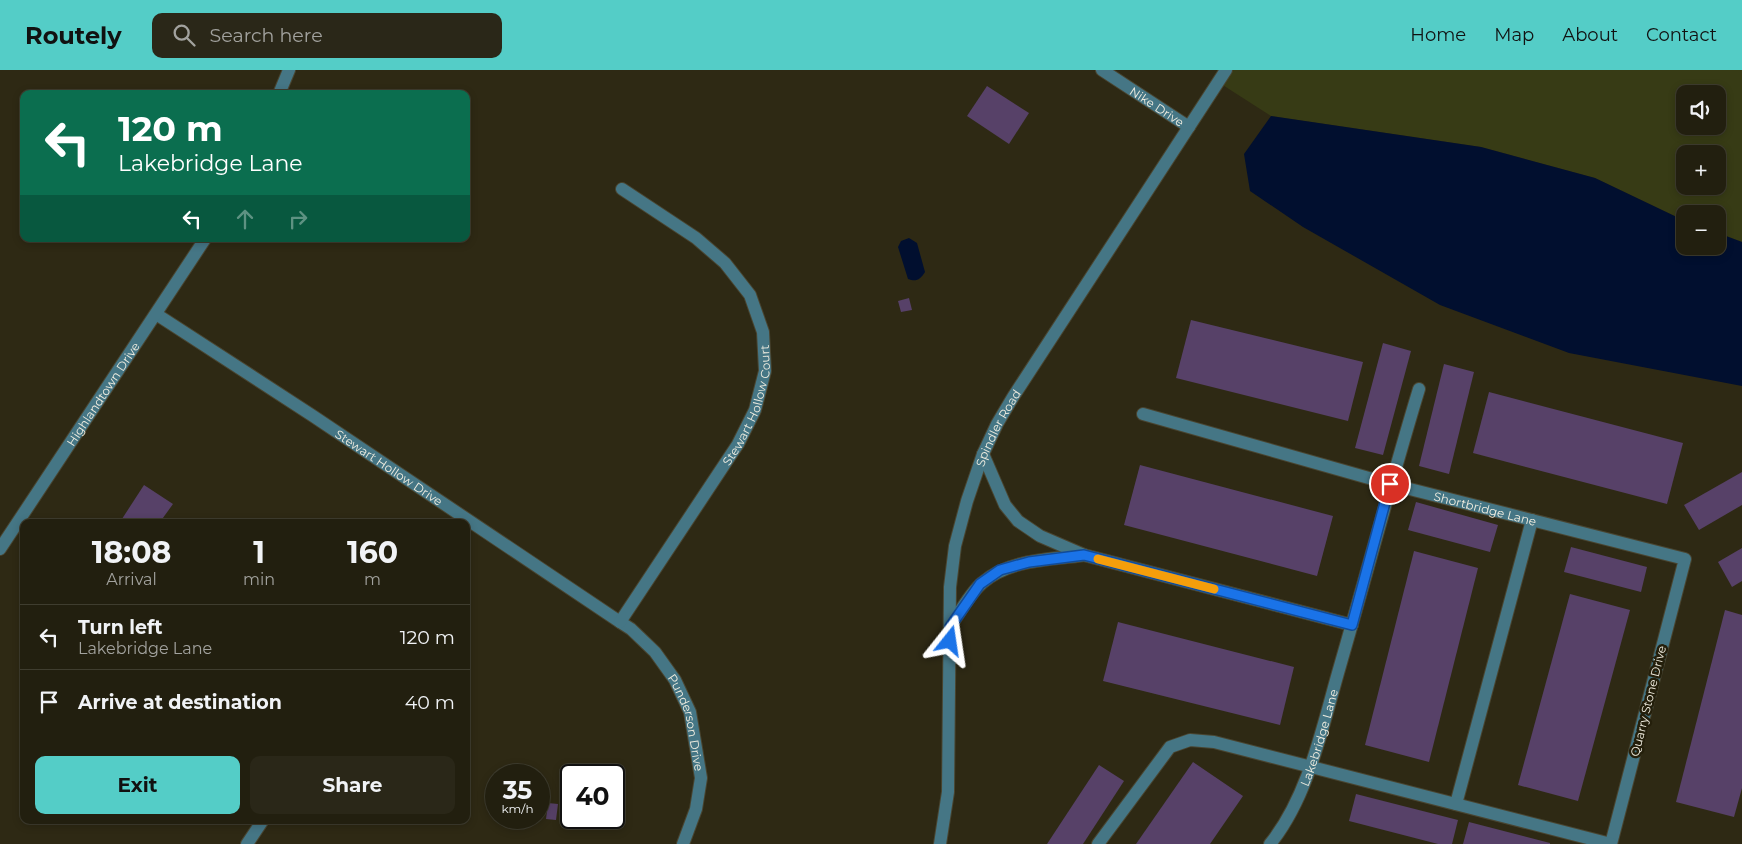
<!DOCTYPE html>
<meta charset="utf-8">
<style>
body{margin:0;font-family:Montserrat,sans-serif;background:#2a2718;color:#f1f3f6;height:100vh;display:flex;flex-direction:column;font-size:19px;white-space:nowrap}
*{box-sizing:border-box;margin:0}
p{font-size:16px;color:#a2a29e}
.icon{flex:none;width:28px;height:28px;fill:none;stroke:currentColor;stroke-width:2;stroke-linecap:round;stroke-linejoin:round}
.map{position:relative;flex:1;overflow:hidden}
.panel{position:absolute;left:20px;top:449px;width:450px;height:305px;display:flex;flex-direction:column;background:#221f0f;border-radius:10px;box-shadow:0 2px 8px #0003,0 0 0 1px #3f3d2f}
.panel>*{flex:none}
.top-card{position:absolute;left:20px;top:20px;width:450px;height:152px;border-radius:10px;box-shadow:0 2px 8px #0003,0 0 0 1px #3f3d2f;background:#0b6e4f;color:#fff;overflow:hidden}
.fabs{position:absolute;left:1676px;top:15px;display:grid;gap:10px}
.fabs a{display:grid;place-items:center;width:50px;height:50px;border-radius:10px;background:#221f0f;box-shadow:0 2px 8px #0003,0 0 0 1px #3f3d2f;font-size:25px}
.speed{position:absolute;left:485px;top:694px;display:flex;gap:10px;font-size:25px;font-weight:700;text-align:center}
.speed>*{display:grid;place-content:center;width:65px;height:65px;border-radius:50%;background:#221f0f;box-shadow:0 2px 8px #0003,0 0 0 1px #3f3d2f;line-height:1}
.speed small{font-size:12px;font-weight:400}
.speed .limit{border:2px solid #111;border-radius:8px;background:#fff;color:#111}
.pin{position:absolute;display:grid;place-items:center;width:42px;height:42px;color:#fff;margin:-21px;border:2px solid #fff;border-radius:50%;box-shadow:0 1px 5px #0007}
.me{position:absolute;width:55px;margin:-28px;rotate:15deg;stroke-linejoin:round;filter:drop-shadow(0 0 4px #0008)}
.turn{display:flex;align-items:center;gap:18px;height:105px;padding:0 15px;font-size:22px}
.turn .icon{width:65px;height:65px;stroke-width:2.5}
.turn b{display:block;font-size:35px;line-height:42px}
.lanes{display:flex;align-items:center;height:48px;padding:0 15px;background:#0003;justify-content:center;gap:25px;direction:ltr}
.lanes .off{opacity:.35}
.eta{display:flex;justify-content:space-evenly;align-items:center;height:85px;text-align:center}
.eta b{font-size:30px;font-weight:700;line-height:35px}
.button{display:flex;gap:10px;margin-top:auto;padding:10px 15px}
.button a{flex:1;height:58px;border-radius:10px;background:#54cdc7;color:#111;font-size:20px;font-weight:700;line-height:58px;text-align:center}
.button a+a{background:#2a2718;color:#f1f3f6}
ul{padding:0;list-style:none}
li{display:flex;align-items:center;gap:15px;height:65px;padding:0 15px;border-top:1px solid #3f3d2f}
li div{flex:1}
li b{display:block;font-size:19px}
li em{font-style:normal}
header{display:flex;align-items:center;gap:30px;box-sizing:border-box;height:70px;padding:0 25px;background:#54cdc7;color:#111}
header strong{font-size:24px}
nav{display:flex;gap:28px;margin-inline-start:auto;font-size:18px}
.search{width:350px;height:45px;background:#2a2718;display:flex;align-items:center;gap:12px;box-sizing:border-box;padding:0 18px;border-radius:10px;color:#a2a29e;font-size:19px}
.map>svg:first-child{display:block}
.green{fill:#373b15;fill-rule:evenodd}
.water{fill:#010f2f}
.building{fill:#574168}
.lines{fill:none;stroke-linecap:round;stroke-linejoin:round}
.minor-casing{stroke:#494531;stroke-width:14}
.minor{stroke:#457685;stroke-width:12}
.route-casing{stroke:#114b97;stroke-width:12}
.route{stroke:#1a73e8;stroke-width:9}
.slow{stroke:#f59e0b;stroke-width:9}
.labels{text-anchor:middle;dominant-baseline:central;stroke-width:5;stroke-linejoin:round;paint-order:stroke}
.street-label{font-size:12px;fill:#f1eee1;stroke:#241f0b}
</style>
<header>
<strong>Routely</strong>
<div class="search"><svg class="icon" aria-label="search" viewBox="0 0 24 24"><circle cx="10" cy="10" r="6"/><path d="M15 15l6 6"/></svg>Search here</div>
<nav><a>Home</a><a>Map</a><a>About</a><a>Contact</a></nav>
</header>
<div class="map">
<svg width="1742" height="774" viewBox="0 0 1742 774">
<rect width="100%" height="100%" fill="#2e2914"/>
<!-- green -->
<path class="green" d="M1226,0H1742V172L1718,163V144H1685V151L1595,108L1481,77L1271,46L1218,12ZM1685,24H1718V56H1685ZM1685,84H1718V116H1685Z"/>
<!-- water -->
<g class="water">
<polygon points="1271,46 1481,77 1595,108 1685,151 1685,176 1718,176 1718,163 1742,172 1742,316 1569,283 1440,235 1303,157 1250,121 1244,84"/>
<path d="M909,168L917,173L925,202C920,210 916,212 908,209L898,177L901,171Z"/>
</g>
<!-- building -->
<g class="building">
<polygon points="987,16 1029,43 1009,74 967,46"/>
<polygon points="909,228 912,240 901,242 898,231"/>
<polygon points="1191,250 1363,292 1348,351 1176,308"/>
<polygon points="1383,273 1411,281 1383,385 1355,378"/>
<polygon points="1444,294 1474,302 1449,404 1419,396"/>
<polygon points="1489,322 1683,373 1667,434 1473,383"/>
<polygon points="1140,395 1333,446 1317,506 1124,455"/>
<polygon points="1742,402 1742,435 1699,460 1684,435"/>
<polygon points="144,415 173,434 160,452 120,452"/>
<polygon points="1416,432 1498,455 1490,482 1408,460"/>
<polygon points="1571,477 1647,497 1641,522 1564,502"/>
<polygon points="1742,478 1742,511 1732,517 1718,492"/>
<polygon points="1414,481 1478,498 1429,692 1365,675"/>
<polygon points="1570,524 1630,540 1578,731 1518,715"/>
<polygon points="1725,540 1742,545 1742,718 1734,747 1676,732"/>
<polygon points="1118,552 1294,597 1280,655 1103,611"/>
<polygon points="1193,692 1243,726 1210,774 1136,774"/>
<polygon points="1099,695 1124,711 1083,774 1047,774"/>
<polygon points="1356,724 1458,750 1452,774 1438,774 1349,751"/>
<polygon points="548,733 558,734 556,750 546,749"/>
<polygon points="1469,752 1550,773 1550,774 1463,774"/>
</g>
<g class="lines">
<!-- minor casing -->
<g class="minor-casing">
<g id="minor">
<path id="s1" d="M1102,0L1189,57"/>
<polyline points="279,24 289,0"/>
<path id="s2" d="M156,244L313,346L620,552L631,559L655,582L675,610L690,642L701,708L696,739L683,774"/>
<path id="s3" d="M1143,344L1390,414L1685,489L1611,774"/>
<polyline points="983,384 1005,435 1018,451 1040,466 1084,485 1352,555"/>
<path id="s4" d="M0,479L205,169"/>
<path id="s5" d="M620,552L738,374L755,340L765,301L763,262L750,225L725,193L696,168L622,119"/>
<path d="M950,557C958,545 971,522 982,513C1009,489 1050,490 1084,485"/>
<polyline points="1456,734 1532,450"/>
<polyline points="247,774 263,750"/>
<path id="s6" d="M940,774L948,722L950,517L955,476L967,431L983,384L997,354L1013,327L1226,0"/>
<polyline points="1098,774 1170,677 1190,670 1214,672 1611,774"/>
<path id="s7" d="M1270,774C1309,726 1323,654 1340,596C1367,503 1391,411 1419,319"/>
</g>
</g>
<!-- minor -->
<use href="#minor" class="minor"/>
</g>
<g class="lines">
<!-- route casing -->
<g class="route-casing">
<polyline id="route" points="950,571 950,557 980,514 1000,500 1029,492 1084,485 1352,555 1390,414"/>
</g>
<!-- route -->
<use href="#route" class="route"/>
<!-- slow -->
<polyline class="slow" points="1098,489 1214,519"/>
</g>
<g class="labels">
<!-- street labels -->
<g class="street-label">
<text stroke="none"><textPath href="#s1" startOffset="66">Nike Drive</textPath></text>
<text stroke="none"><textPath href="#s4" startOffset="186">Highlandtown Drive</textPath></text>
<text stroke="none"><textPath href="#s5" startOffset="254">Stewart Hollow Court</textPath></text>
<text stroke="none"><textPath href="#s6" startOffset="425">Spindler Road</textPath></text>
<text stroke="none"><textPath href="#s2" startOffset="279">Stewart Hollow Drive</textPath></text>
<text stroke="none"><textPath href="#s3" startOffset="355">Shortbridge Lane</textPath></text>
<text transform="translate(1648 631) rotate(-76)">Quarry Stone Drive</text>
<text stroke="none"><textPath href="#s2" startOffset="682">Punderson Drive</textPath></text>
<text stroke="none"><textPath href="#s7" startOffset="118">Lakebridge Lane</textPath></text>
</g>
</g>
</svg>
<div class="fabs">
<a><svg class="icon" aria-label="sound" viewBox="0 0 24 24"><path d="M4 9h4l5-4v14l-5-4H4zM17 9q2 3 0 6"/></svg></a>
<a>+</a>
<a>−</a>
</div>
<div class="speed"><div>35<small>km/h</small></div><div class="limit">40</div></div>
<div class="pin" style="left:1390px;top:414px;background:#d93025"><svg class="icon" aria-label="arrive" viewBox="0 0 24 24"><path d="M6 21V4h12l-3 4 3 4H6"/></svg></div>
<svg class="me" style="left:950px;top:571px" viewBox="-20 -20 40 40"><path d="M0-17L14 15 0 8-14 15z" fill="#1a73e8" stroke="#fff" stroke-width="4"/></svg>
<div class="top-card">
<div class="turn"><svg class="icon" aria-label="left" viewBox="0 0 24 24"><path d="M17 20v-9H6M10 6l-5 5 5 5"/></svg><div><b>120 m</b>Lakebridge Lane</div></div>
<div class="lanes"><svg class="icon" aria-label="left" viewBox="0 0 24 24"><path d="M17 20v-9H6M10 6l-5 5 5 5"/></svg><svg class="icon off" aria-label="ahead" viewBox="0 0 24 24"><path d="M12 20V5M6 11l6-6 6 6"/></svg><svg class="icon off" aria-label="right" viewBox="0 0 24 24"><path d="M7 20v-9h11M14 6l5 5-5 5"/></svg></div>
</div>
<section class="panel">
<div class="eta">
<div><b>18:08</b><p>Arrival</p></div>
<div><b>1</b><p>min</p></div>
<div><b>160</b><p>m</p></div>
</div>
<ul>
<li><svg class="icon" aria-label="left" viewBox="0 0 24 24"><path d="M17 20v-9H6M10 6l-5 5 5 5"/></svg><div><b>Turn left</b><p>Lakebridge Lane</p></div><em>120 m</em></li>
<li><svg class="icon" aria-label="arrive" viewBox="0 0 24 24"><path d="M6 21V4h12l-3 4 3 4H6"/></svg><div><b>Arrive at destination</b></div><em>40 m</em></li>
</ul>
<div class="button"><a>Exit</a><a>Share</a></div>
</section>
</div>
